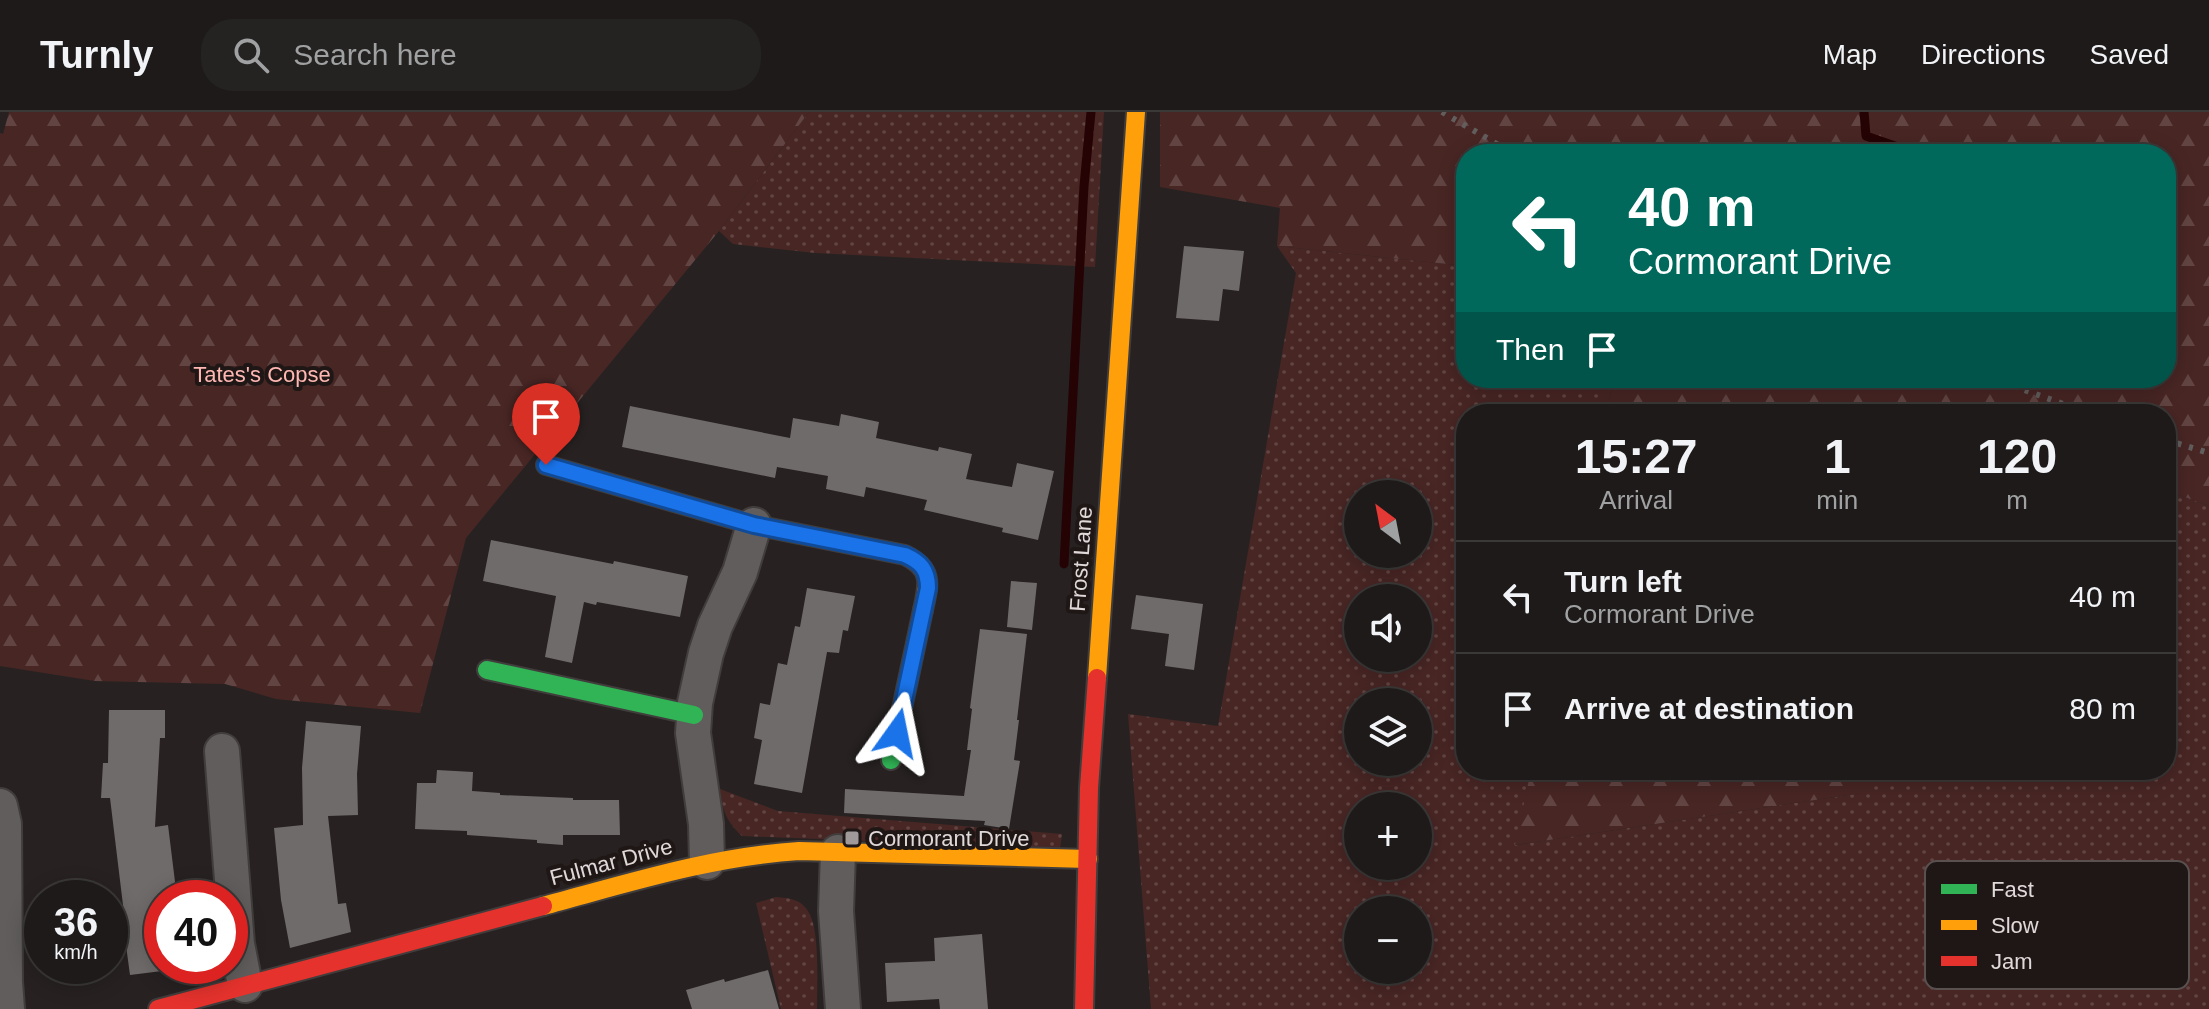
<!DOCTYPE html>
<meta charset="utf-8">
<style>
body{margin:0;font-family:Arial,sans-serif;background:#252322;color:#f1f3f6;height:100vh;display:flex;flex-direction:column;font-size:30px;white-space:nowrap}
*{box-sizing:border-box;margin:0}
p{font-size:26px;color:#a0a1a2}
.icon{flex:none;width:44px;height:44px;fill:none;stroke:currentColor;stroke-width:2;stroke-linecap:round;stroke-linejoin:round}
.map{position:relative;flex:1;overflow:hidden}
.side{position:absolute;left:1456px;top:292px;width:720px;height:376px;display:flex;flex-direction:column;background:#1d1a19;border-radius:32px;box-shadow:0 4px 20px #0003,0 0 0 2px #3b3838}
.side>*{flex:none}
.top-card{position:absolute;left:1456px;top:32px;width:720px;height:244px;border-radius:32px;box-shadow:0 4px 20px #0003,0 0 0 2px #3b3838;background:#00695c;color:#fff;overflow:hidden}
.needle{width:52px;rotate:328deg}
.tools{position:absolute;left:1344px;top:368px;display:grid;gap:16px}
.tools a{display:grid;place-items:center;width:88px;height:88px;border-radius:50%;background:#1d1a19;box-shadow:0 4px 20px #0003,0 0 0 2px #3b3838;font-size:40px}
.speed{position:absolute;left:24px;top:768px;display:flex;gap:16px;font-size:40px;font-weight:700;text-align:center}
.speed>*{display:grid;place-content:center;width:104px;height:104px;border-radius:50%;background:#1d1a19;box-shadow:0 4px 20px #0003,0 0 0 2px #3b3838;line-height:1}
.speed small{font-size:20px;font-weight:400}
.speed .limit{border:12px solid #d22;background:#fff;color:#111}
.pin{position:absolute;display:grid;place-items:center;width:68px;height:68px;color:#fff;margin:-82px -34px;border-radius:50% 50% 50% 0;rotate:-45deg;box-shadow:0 0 8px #0007}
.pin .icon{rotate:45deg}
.me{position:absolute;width:88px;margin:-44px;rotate:12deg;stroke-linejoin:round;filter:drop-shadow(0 0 6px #0008)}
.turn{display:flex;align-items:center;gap:28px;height:168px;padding:0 40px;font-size:36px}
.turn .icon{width:104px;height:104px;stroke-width:2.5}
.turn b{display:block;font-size:56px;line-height:68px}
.then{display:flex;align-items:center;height:76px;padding:0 40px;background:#0003;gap:16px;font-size:30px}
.eta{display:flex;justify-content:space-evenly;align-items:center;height:136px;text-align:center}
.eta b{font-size:48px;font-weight:600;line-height:56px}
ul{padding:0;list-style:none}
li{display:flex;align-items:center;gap:24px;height:112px;padding:0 40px;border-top:2px solid #3b3838}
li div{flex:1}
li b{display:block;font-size:30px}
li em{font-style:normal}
header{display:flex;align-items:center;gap:48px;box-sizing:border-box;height:112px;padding:0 40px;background:#1d1a19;border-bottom:2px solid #3b3838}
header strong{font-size:38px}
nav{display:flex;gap:44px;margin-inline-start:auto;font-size:28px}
.search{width:560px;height:72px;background:#252322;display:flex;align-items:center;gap:20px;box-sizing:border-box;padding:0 28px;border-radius:32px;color:#a0a1a2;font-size:30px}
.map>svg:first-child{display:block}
.grass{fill:url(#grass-dots);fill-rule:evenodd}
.forest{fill:url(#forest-firs)}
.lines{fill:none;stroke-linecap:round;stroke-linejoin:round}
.stream{stroke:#250304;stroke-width:9}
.building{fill:#706b6b}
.street-casing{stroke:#413d3c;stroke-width:38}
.fast-casing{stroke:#413d3c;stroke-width:22}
.slow-casing{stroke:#413d3c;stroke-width:22}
.jam-casing{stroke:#413d3c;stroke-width:22}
.street{stroke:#605d5c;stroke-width:34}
.fast{stroke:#30b455;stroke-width:18}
.slow{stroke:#ff9f0a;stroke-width:18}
.jam{stroke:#e5322d;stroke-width:18}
.rail{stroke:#625e5d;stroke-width:6;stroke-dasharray:4 8;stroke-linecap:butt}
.route-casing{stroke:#114b97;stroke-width:20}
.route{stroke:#1a73e8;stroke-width:14}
.poi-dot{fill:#9f9999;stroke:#1f1716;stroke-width:3}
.labels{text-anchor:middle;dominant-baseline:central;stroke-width:8;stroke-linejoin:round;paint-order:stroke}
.park-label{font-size:22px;fill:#feb7b2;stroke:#1f1716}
.street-label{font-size:22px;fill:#e0d9d9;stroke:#1f1716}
.poi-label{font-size:22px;fill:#e0d9d9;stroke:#1f1716;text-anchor:start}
.key{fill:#1f1716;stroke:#595150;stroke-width:2}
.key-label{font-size:22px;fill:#e0d9d9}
</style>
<header>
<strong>Turnly</strong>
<div class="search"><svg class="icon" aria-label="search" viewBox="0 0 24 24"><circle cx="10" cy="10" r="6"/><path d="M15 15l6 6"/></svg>Search here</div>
<nav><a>Map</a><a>Directions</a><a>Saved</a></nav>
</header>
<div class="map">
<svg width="2209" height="897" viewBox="0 0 2209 897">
<defs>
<pattern id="grass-dots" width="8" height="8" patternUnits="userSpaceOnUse" patternTransform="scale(2)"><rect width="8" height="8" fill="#482624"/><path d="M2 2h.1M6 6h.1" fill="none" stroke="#624543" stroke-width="1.8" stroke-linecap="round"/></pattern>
<pattern id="forest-firs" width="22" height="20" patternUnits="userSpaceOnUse" patternTransform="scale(2)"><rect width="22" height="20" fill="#482624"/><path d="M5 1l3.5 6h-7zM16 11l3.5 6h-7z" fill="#624543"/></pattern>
</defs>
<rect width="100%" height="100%" fill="#272221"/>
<!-- grass -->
<g class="grass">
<polygon points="809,0 1104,0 1095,155 815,141 733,132 719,119"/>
<path d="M1277,134L1466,154V266H1614L1606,302H1466V658H1531L1516,733L1861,681L1867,658H2166V378L2209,394V897H1151L1128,602L1218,614L1296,161ZM1358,382H1418V442H1358ZM1358,486H1418V546H1358ZM1358,590H1418V650H1358ZM1358,694H1418V754H1358ZM1358,798H1418V858H1358Z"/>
<path d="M720,677L778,699L1062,722L1060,737L742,724C726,709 722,698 720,677Z"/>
<path d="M776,785C789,786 802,787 809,801C820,819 817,874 817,897H781L756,791Z"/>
</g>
<!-- forest -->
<g class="forest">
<polygon points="9,0 809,0 719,119 466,426 420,601 276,587 225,572 95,569 0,554 0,21 3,22"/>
<polygon points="1160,0 2209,0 2209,394 2166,378 2166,302 1967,302 1951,296 1950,302 1606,302 1614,266 2166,266 2166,42 1466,42 1466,154 1277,134 1280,96 1160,75"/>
<polygon points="1531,658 1867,658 1862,681 1515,733"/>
</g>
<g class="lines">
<!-- stream -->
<g class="stream">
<polyline points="1864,0 1866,24 1918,42"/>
<polyline points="1064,452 1084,74 1091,0"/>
</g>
</g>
<!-- building -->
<g class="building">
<polygon points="1184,134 1244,139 1239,179 1223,177 1219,209 1176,206"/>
<polygon points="630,294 790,326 793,306 839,314 841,302 879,310 876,326 938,339 939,335 972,342 966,367 1012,375 1017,351 1054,359 1038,428 1002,420 1003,416 924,398 927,388 866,375 864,385 826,377 828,364 777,355 775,366 622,335"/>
<polygon points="491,428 613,452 614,449 688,464 680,505 597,490 596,493 584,490 572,551 545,545 556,484 483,469"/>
<polygon points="1011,469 1037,471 1032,518 1007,515"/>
<polygon points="807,476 855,484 848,519 843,518 839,541 827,540 802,681 754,672 762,628 754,626 760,591 770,593 778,551 787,553 795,514 800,515"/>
<polygon points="1136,483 1203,492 1194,558 1165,554 1169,522 1131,517"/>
<polygon points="980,517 1027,522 1017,608 1019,608 1014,648 1020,649 1009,717 984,713 985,709 844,701 845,677 964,684 971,638 967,638 972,597 970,596"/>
<polygon points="109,598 165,598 165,626 160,626 155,715 168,713 177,786 162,786 162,859 130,863 125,826 127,826 110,686 101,686 103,651 108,651"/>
<polygon points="306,609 361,614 357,662 358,703 328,704 338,792 346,791 351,820 290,836 281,788 274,716 303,713 302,656"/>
<polygon points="437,658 473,660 472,679 500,681 500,683 573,686 573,688 619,688 620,723 563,723 563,733 537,731 537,728 467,723 467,719 415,717 417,671 436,671"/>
<polygon points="982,822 988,897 940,897 939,887 887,890 885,851 935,849 934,826"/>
<polygon points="768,858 779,897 692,897 686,878 724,867 725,870"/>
</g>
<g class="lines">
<!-- street casing -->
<g class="street-casing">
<g id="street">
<polyline points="222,639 237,832 245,873"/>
<polyline points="0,694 4,712 5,870 7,897"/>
<polyline points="838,740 836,799 843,897"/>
<polyline points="707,750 706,712 693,621 695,591 706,541 715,514 740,460 754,413"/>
</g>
</g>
<!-- fast casing -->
<g class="fast-casing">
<g id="fast">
<polyline points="487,558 694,603"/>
<polyline points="891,648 923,498"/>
</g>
</g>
<!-- slow casing -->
<g class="slow-casing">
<g id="slow">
<path d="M546,353L754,413L905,443C933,457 929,471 923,498"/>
<polyline points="1097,566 1136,0"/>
<path d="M543,794C629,771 710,745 799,739L1088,747"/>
</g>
</g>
<!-- jam casing -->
<g class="jam-casing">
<g id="jam">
<polyline points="158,897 543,794"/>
<polyline points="1084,897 1089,676 1097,566"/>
</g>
</g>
<!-- street -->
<use href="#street" class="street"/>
<!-- fast -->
<use href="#fast" class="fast"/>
<!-- slow -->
<use href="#slow" class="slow"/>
<!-- jam -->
<use href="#jam" class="jam"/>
<!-- rail -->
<g class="rail">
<polyline points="1442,0 1514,42"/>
<polyline points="1991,266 2091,302"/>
<polyline points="2166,328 2209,341"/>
</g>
</g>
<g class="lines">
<!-- route casing -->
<g class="route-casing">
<path id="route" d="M546,353L754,413L905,443C921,450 928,458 928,476L897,621"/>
</g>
<!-- route -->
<use href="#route" class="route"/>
</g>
<!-- markers -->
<rect class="poi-dot" x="844" y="718" width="16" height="16" rx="4"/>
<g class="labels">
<!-- park labels -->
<g class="park-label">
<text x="262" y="262">Tates's Copse</text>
</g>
<!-- street labels -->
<g class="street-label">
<text transform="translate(1081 447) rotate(-86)">Frost Lane</text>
<text transform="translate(611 750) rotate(-15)">Fulmar Drive</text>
</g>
<!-- poi labels -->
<g class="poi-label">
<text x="868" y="726">Cormorant Drive</text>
</g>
</g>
<!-- legend -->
<rect x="1925" y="749" width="264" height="128" rx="12" class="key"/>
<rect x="1941" y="772" width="36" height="10" fill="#30b455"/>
<rect x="1941" y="808" width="36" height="10" fill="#ff9f0a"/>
<rect x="1941" y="844" width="36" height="10" fill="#e5322d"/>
<g class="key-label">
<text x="1991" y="785">Fast</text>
<text x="1991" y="821">Slow</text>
<text x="1991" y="857">Jam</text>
</g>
</svg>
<div class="tools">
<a><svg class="needle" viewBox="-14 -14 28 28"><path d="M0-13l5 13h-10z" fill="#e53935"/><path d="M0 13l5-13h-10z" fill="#a0a1a2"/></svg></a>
<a><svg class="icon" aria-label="sound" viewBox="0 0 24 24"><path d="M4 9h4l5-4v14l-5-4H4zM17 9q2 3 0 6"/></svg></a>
<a><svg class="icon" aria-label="layers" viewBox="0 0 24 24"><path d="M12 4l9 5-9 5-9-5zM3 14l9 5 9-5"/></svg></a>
<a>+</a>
<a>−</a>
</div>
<div class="speed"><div>36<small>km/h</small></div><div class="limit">40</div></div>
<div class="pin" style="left:546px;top:353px;background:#d93025"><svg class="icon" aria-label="arrive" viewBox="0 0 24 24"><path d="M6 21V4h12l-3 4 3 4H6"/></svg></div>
<svg class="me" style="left:897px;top:621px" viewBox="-20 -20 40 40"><path d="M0-17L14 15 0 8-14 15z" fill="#1a73e8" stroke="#fff" stroke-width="4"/></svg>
<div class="top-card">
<div class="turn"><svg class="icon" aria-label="left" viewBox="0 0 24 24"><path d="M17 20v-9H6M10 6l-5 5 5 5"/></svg><div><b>40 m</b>Cormorant Drive</div></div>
<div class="then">Then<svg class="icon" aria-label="arrive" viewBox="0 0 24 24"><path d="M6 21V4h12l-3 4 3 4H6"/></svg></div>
</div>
<section class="side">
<div class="eta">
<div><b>15:27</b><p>Arrival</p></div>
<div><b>1</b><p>min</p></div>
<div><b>120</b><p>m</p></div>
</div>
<ul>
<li><svg class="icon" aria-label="left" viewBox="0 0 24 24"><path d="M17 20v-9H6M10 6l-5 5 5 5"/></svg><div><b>Turn left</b><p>Cormorant Drive</p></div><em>40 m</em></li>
<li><svg class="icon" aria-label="arrive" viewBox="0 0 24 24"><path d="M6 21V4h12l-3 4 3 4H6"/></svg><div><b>Arrive at destination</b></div><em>80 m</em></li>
</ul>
</section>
</div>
